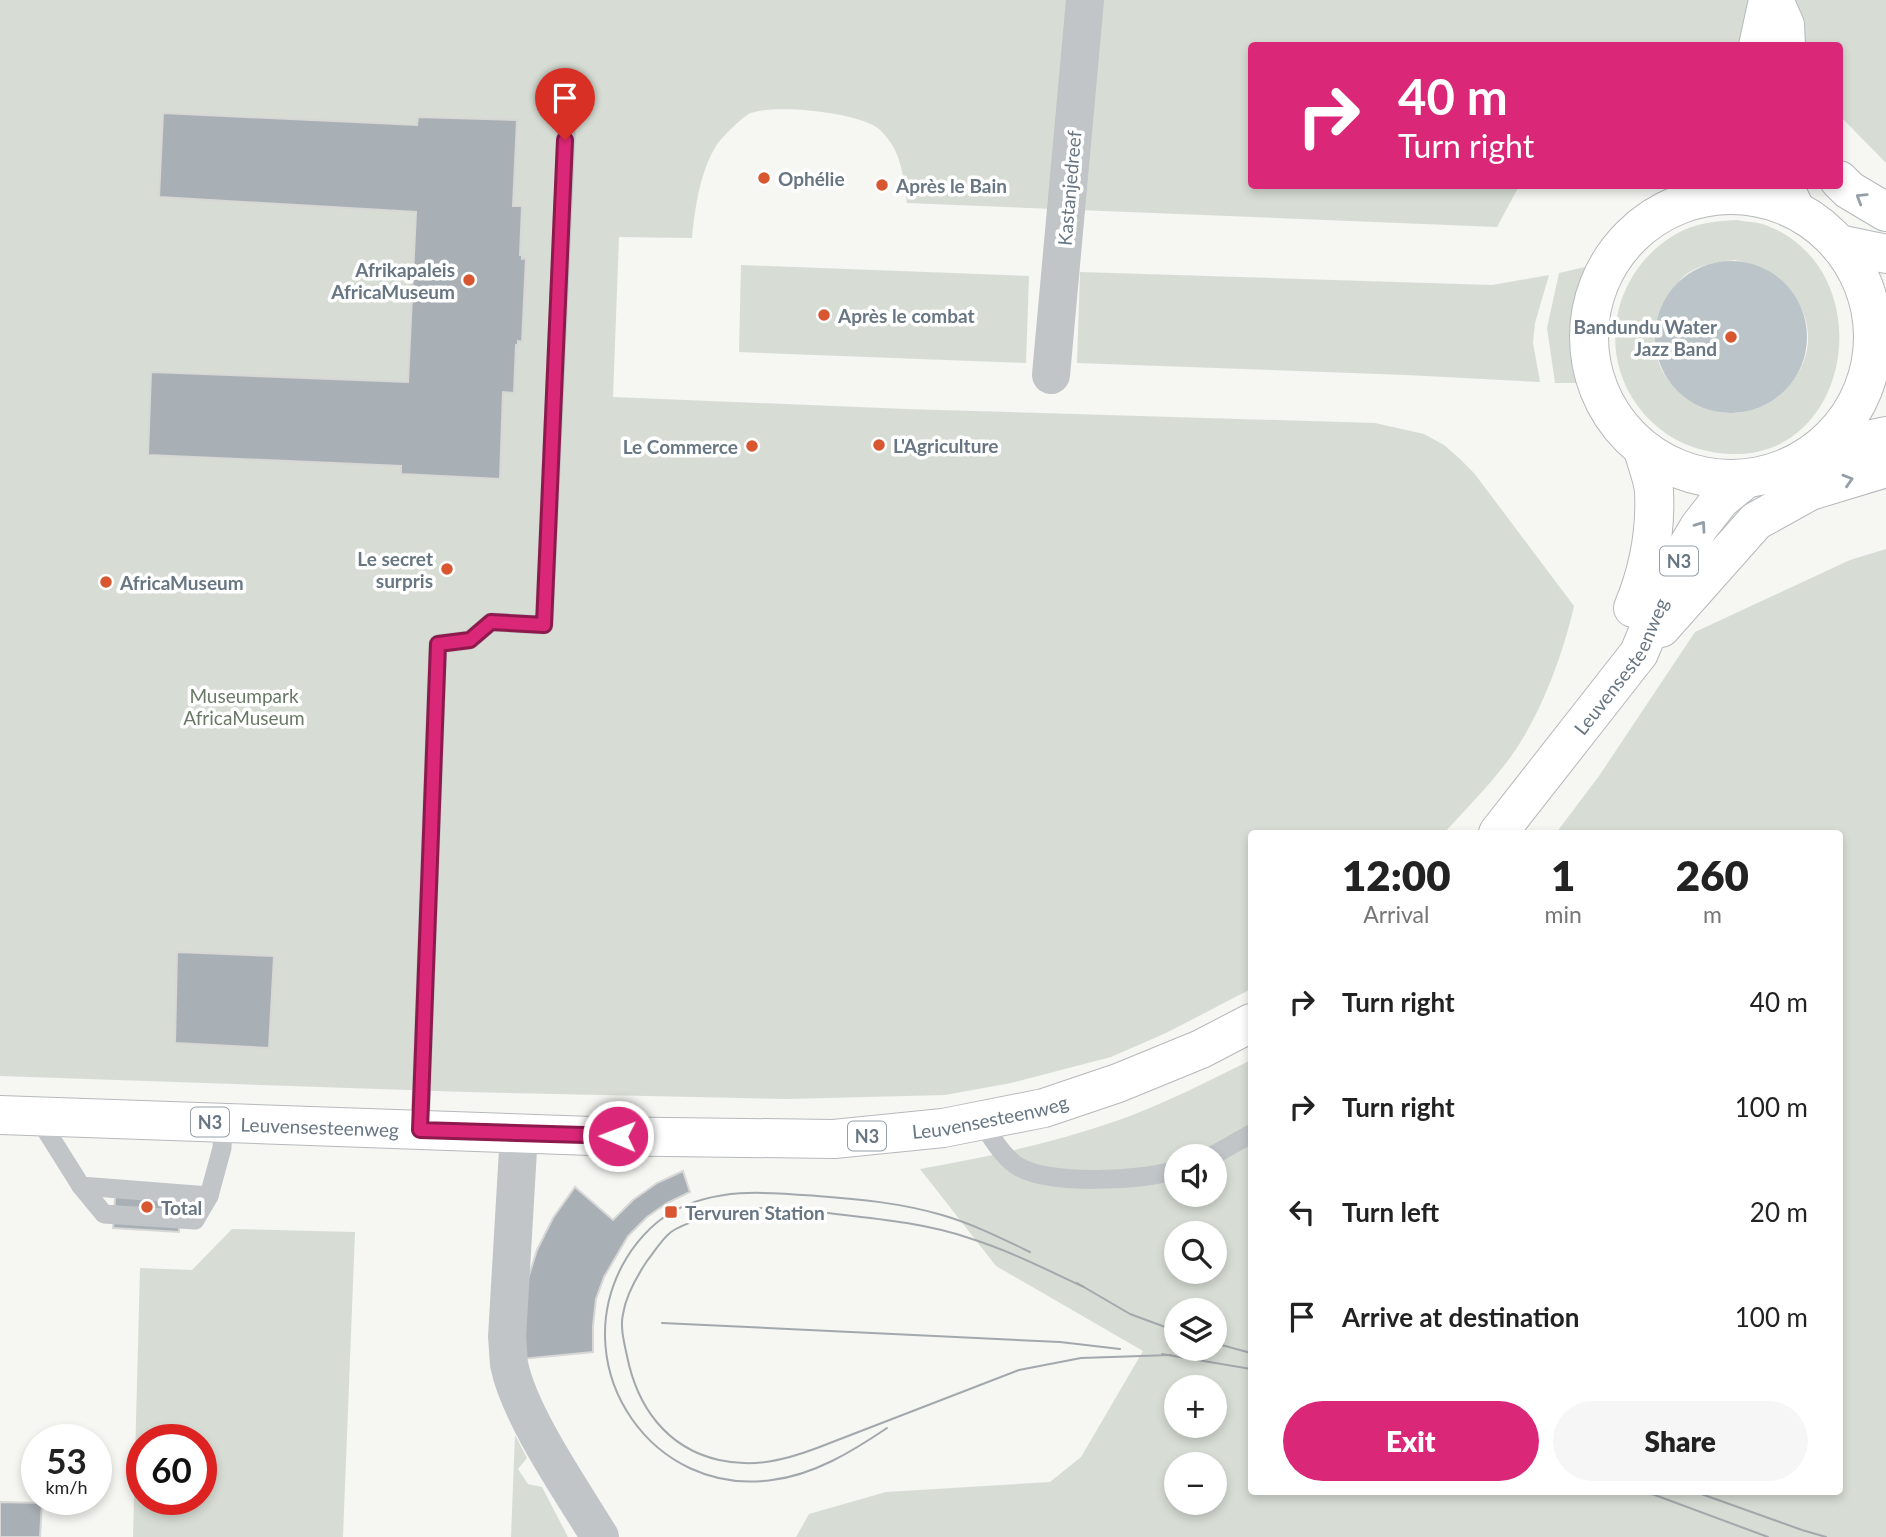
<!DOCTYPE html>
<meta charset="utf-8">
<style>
body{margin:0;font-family:Lato,sans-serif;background:#f6f6f6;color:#222;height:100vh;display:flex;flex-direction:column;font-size:26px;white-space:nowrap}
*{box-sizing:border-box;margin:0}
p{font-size:23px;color:#767676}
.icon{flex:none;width:38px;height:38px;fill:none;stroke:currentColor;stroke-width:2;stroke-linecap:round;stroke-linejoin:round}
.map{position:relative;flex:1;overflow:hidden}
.side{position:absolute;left:1248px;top:830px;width:595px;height:665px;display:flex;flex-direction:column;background:#fff;border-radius:7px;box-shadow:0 4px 10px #0003}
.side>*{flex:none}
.top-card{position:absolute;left:1248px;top:42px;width:595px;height:147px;border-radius:7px;box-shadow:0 4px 10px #0003;background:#db2777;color:#fff;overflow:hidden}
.controls{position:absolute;left:1164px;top:1144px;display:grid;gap:14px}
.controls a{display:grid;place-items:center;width:63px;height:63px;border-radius:50%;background:#fff;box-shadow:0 4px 10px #0003;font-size:35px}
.speed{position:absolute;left:21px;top:1424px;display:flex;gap:14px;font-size:35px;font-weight:700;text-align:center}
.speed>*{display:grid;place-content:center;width:91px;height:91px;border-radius:50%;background:#fff;box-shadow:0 4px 10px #0003;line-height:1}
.speed small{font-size:18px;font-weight:400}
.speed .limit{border:10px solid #d22;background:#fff;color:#111}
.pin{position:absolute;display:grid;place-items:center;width:60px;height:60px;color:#fff;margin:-72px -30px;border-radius:50% 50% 50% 0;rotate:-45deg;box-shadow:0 0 7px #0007}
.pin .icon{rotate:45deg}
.me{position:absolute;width:77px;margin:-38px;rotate:271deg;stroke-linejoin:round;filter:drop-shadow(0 0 5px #0008)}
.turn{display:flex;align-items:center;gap:24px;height:147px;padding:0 35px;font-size:32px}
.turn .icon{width:91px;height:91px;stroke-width:2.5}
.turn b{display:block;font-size:49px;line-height:60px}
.eta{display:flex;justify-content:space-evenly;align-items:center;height:119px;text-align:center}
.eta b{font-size:42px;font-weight:800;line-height:49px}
.primary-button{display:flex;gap:14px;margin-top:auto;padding:14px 35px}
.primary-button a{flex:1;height:80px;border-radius:42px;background:#db2777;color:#fff;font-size:28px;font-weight:800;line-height:80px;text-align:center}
.primary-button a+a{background:#f6f6f6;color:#222}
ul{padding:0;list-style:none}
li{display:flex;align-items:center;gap:21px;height:105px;padding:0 35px}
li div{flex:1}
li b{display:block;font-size:26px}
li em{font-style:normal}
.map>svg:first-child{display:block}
.green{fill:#d7ddd4;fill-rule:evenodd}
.water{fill:#bbc5c9}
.building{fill:#a9b0b5;stroke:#d7d7d5;stroke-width:2}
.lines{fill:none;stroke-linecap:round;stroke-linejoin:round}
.secondary-casing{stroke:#b4b9bc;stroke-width:40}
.primary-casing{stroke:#b5b9bc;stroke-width:40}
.lane{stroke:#c1c5c8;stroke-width:19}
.street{stroke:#c1c5c8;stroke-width:38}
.secondary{stroke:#fff;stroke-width:38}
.primary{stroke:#fff;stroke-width:38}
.tram{stroke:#a3a8ad;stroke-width:2}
.oneway{stroke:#959fa8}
.route-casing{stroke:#8e194d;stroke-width:18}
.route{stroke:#db2777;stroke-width:12}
.poi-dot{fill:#d85731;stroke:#fff;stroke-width:2.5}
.labels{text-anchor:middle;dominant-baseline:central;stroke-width:7;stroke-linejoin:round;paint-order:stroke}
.shield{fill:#fff;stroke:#959fa8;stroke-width:2}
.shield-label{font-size:18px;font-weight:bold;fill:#677682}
.poi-label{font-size:19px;font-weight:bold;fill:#677682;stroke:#fff;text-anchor:start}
.street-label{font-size:19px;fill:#677682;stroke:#fff}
.park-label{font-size:19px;fill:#697965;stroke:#fff}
</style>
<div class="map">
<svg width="1886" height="1537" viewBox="0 0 1886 1537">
<rect width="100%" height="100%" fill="#f6f6f3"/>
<!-- green -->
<g class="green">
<path d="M0,0H1886V163L1839,115V46H1251V186H1519L1497,227L907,203C903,175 902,151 880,130C861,112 775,104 751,113C744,115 720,139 716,146C700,172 695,208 692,238L619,237L613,397L906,409L1375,423L1424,434L1444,445L1459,458L1474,473L1574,606C1563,655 1541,714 1512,755C1492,783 1467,808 1444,833H1251V989L1166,1033L1111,1057L1011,1083L945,1095L788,1099L466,1092L0,1076ZM163,113L417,125L419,117L517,121L513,206H522L520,255L522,259L525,258L521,342L518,341L516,345L503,392L500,478L401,474V466L148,455L152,372L408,382L416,212L159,197Z"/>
<path d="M1737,220C1747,222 1759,222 1768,226C1886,273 1851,477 1712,452C1680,446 1653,429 1635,402C1596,345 1617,268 1676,234C1695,223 1716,221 1737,220ZM1735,260C1797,273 1833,335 1788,387C1770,409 1738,418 1711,410C1703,408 1695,401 1688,397C1673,387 1660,374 1657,355C1656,345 1667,320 1671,309C1673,301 1675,286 1681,279C1694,265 1717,262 1735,260Z"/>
<polygon points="741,265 1029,276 1026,363 739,352"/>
<path d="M1585,267C1573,306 1565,343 1576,383H1555L1547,328L1559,273Z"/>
<polygon points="1080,272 1492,285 1549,275 1535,323 1533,343 1540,382 1406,375 1077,363"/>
<path d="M1886,549V1537H796L809,1514L886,1492L1050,1482L1081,1457L1143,1351L996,1266L920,1169C987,1157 1054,1143 1119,1120C1164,1104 1208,1081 1251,1060V1491H1839V833H1556L1599,776L1695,632L1850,560ZM1176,1157H1214V1195H1176ZM1176,1234H1214V1272H1176ZM1176,1311H1214V1349H1176ZM1176,1388H1214V1426H1176ZM1176,1465H1214V1503H1176Z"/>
<path d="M232,1229L355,1232L343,1537H133L140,1268L192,1270ZM142,1440H201V1500H142Z"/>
<polygon points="515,1435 527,1458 518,1469 528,1484 542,1487 568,1537 511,1537"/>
</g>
<!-- water -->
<circle class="water" cx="1731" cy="337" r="76"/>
<!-- building -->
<g class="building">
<polygon points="163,113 417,125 418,117 517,120 513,206 522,206 520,255 522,255 522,259 526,258 522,342 518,341 518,345 516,345 514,393 503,392 500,479 401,474 401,466 148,455 151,372 408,382 416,212 159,197"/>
<polygon points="177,952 274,956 269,1048 175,1043"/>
<polygon points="683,1171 690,1192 667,1203 647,1217 628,1236 604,1277 596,1299 593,1326 593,1352 522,1359 526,1285 537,1250 553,1218 575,1187 613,1220 633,1200 657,1183"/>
<polygon points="116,1183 181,1187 179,1232 113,1228"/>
<polygon points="0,1502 42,1503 40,1537 0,1537"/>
</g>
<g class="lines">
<!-- secondary casing -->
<g class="secondary-casing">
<g id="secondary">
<polyline points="1774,0 1785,25 1786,46"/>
<polyline points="1758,46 1768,0"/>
<polyline points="1839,180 1849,190 1886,212"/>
<polyline points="1784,186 1795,209"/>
<polyline points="1693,200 1702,186"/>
</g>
</g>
<!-- primary casing -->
<g class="primary-casing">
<g id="primary">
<circle cx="1731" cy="337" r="142"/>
<polyline points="1839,244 1886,254"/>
<polyline points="1817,451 1886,436"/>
<path d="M1633,608C1648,572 1656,531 1654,491C1653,478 1646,462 1643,449"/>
<polyline points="1661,628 1756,521 1810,491 1886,468"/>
<path id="s1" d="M1498,833L1639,653L1673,571L1699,527L1720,500L1742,482"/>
<path id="s2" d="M0,1115L591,1136L834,1139L943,1128L1044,1108L1118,1083L1201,1049L1251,1023"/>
</g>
</g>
<!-- lane -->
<g class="lane">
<polyline points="37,1116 81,1186 209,1196 222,1148 223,1123"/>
<path d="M981,1122C992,1137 1003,1158 1019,1167C1051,1185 1142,1181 1176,1170"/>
<polyline points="420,1130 438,644 470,640 491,622 544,625 567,113"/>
<polyline points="1210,1157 1251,1134"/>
<polyline points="81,1186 104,1214 195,1220 209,1196"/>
</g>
<!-- street -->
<g class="street">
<polyline points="1051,375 1085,0"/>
<path d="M519,1133L507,1337C508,1346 508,1355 509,1364C519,1415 572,1491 600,1537"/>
</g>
<!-- secondary -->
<use href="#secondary" class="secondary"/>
<!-- primary -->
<use href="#primary" class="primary"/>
<!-- tram -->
<g class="tram">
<polyline points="1077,1283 1130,1314 1176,1331"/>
<path d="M1084,1287C1047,1270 1010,1251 972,1239C929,1224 881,1219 836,1214C804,1210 769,1205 736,1210C719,1212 684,1223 671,1232C662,1239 654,1252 647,1261C637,1276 626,1295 623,1314C620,1327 624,1342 627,1356C637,1406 666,1448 719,1460C754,1468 785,1460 817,1448L1019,1370L1081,1358L1171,1355"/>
<polyline points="662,1323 1060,1342 1120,1349"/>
<polyline points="1214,1343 1251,1353"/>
<polyline points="1162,1354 1251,1369"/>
<path d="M887,1428C853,1451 814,1475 772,1480C653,1497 567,1371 622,1266C633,1245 651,1224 672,1212C717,1187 767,1192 817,1196C859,1199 901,1203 942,1215C973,1224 1001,1238 1030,1252"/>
<polyline points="1644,1491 1768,1537"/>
<polyline points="1693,1491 1802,1530 1826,1537"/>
</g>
</g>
<!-- one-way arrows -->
<defs><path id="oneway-chevron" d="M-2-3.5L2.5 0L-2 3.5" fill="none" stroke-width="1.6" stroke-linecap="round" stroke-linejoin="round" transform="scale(1.75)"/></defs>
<g class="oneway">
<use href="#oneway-chevron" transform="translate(1861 198) rotate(-148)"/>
<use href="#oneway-chevron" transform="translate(1848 480) rotate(-17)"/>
<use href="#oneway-chevron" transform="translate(1701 526) rotate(-55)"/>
</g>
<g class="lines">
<!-- route casing -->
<g class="route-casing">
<polyline id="route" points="565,140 544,625 491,622 470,640 438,644 420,1130 618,1136"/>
</g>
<!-- route -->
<use href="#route" class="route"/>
</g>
<!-- markers -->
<g class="poi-dot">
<circle cx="764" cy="178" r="7"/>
<circle cx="882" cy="185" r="7"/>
<circle cx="469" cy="280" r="7"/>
<circle cx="824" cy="315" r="7"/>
<circle cx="1731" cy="337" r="7"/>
<circle cx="879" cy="445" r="7"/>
<circle cx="752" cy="446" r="7"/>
<circle cx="447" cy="569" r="7"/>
<circle cx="106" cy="582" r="7"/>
<circle cx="147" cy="1207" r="7"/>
<rect x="664" y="1205" width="14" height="14" rx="3.5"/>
</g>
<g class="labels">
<!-- shield labels -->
<g class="shield">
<rect x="1660" y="546.5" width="38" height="29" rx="5"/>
<rect x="191" y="1107.5" width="38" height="29" rx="5"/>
<rect x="848" y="1121.5" width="38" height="29" rx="5"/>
</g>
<g class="shield-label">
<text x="1679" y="561">N3</text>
<text x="210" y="1122">N3</text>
<text x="867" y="1136">N3</text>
</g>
<!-- poi labels -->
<g class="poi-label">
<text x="778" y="178">Ophélie</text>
<text x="896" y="185">Après le Bain</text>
<text x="455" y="269" text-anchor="end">Afrikapaleis<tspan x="455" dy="22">AfricaMuseum</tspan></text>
<text x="838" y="315">Après le combat</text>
<text x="1717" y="326" text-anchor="end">Bandundu Water<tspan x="1717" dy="22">Jazz Band</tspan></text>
<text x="893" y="445">L'Agriculture</text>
<text x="738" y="446" text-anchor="end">Le Commerce</text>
<text x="433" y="558" text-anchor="end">Le secret<tspan x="433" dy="22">surpris</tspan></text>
<text x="120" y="582">AfricaMuseum</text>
<text x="161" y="1207">Total</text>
<text x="685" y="1212">Tervuren Station</text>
</g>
<!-- street labels -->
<g class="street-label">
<text transform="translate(1069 188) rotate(-85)">Kastanjedreef</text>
<text stroke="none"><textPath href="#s1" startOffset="208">Leuvensesteenweg</textPath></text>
<text stroke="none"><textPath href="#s2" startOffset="992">Leuvensesteenweg</textPath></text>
<text stroke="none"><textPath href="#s2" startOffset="320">Leuvensesteenweg</textPath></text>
</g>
<!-- park labels -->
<g class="park-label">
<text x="244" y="695">Museumpark<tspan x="244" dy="22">AfricaMuseum</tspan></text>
</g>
</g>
</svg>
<div class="controls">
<a><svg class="icon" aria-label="sound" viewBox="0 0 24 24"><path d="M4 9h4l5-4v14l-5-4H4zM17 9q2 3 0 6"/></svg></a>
<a><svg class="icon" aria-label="search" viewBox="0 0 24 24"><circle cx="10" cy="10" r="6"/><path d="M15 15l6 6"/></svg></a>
<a><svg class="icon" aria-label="layers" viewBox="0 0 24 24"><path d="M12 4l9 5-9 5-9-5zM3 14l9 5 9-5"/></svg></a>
<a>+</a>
<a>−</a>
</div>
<div class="speed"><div>53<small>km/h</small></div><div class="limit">60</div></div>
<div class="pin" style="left:565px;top:140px;background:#d93025"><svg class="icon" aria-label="arrive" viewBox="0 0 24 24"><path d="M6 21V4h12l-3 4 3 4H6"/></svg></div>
<svg class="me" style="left:618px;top:1136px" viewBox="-20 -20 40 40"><circle r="17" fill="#db2777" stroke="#fff" stroke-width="3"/><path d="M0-11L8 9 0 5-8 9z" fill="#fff"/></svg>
<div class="top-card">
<div class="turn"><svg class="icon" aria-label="right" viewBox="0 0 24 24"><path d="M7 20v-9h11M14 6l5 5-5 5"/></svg><div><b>40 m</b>Turn right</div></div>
</div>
<section class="side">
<div class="eta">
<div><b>12:00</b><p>Arrival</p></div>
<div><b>1</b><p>min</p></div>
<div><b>260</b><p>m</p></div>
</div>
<ul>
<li><svg class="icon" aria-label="right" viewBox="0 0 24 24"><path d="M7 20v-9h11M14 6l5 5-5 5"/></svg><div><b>Turn right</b></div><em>40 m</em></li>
<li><svg class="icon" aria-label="right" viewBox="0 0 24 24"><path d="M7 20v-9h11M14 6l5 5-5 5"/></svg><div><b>Turn right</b></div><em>100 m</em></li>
<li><svg class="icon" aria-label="left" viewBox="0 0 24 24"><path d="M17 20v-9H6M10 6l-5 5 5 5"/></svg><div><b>Turn left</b></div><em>20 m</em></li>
<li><svg class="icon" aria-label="arrive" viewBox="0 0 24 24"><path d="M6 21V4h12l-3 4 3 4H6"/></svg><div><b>Arrive at destination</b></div><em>100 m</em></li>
</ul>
<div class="primary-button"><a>Exit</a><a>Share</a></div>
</section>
</div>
